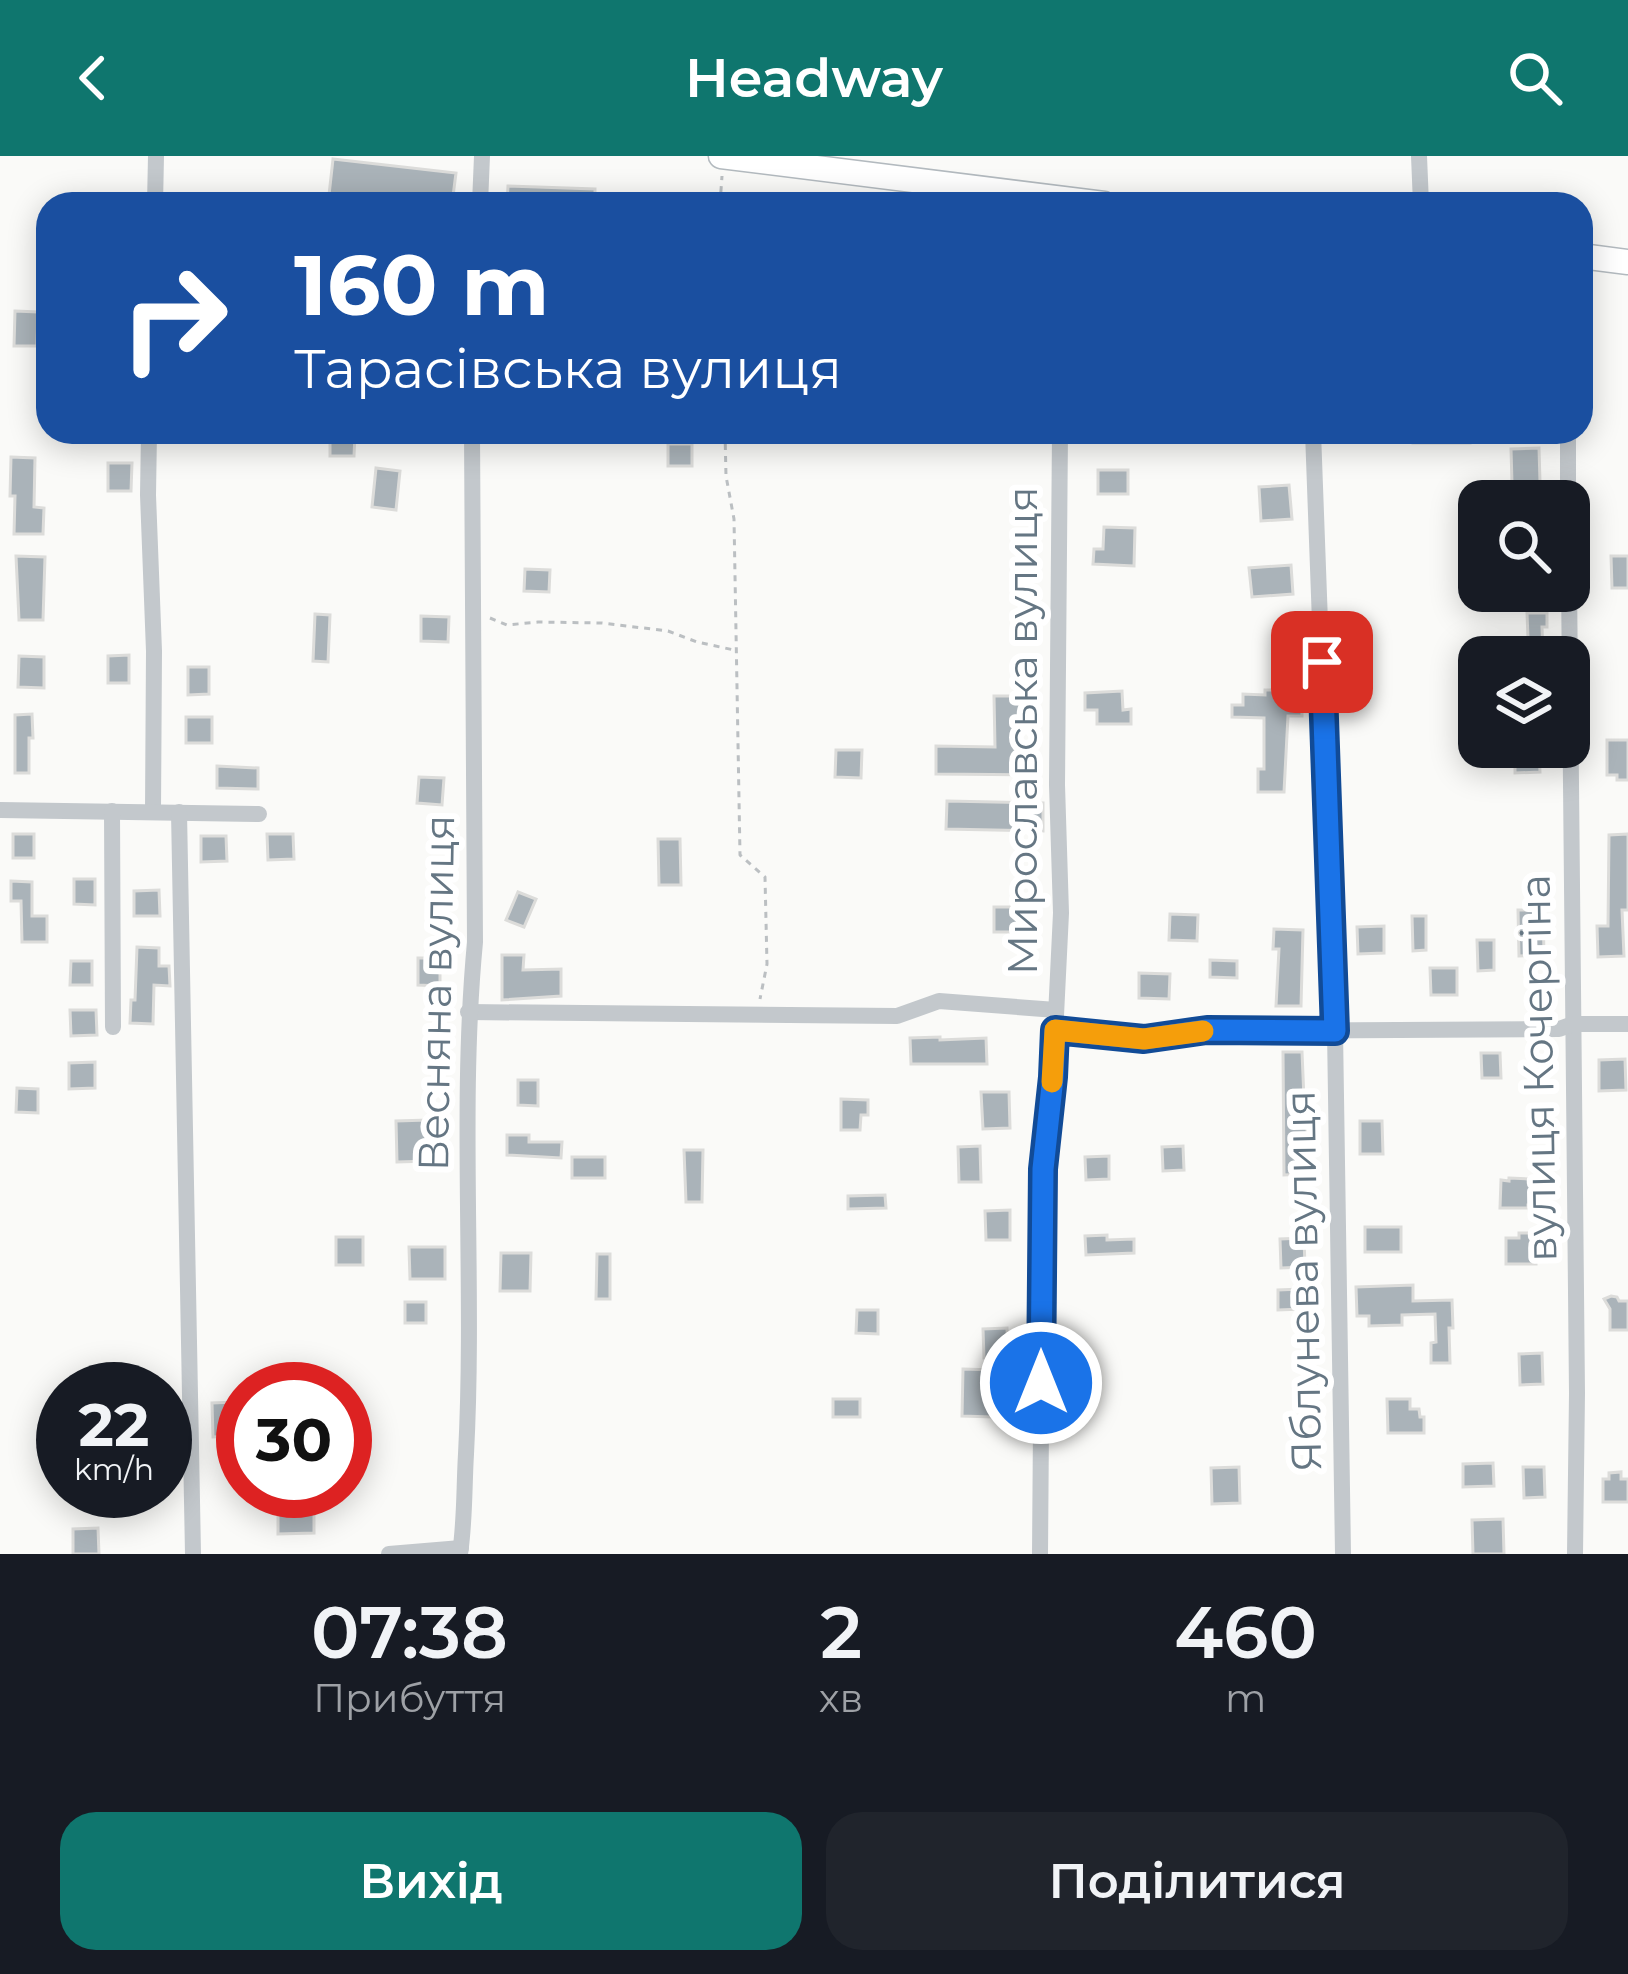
<!DOCTYPE html>
<html lang="uk">
<meta charset="utf-8">
<style>
body{margin:0;font-family:Montserrat,sans-serif;background:#20242c;color:#f1f3f6;height:100vh;display:flex;flex-direction:column;font-size:45px;white-space:nowrap}
*{box-sizing:border-box;margin:0}
p{font-size:39px;color:#9ea1a6}
.icon{flex:none;width:66px;height:66px;fill:none;stroke:currentColor;stroke-width:2;stroke-linecap:round;stroke-linejoin:round}
.map{position:relative;height:1398px;overflow:hidden}
.sheet{display:flex;flex-direction:column;background:#171b24;flex:1}
.sheet>*{flex:none}
.hud{position:absolute;left:36px;top:36px;width:1557px;height:252px;border-radius:36px;box-shadow:0 6px 30px #0003;background:#1a4fa0;color:#fff;overflow:hidden}
.buttons{position:absolute;left:1458px;top:324px;display:grid;gap:24px}
.buttons a{display:grid;place-items:center;width:132px;height:132px;border-radius:24px;background:#171b24;box-shadow:0 6px 30px #0003;font-size:60px}
.speed{position:absolute;left:36px;top:1206px;display:flex;gap:24px;font-size:60px;font-weight:700;text-align:center}
.speed>*{display:grid;place-content:center;width:156px;height:156px;border-radius:50%;background:#171b24;box-shadow:0 6px 30px #0003;line-height:1}
.speed small{font-size:30px;font-weight:400}
.speed .limit{border:18px solid #d22;background:#fff;color:#111}
.pin{position:absolute;display:grid;place-items:center;width:102px;height:102px;color:#fff;margin:-51px;border-radius:24px;box-shadow:0 6px 18px #0006}
.me{position:absolute;width:132px;margin:-66px;rotate:0deg;stroke-linejoin:round;filter:drop-shadow(0 0 9px #0008)}
.turn{display:flex;align-items:center;gap:42px;height:252px;padding:0 60px;font-size:54px}
.turn .icon{width:156px;height:156px;stroke-width:2.5}
.turn b{display:block;font-size:84px;line-height:102px}
.eta{display:flex;justify-content:space-evenly;align-items:center;height:204px;text-align:center}
.eta b{font-size:72px;font-weight:600;line-height:84px}
.action{display:flex;gap:24px;margin-top:auto;padding:24px 60px}
.action a{flex:1;height:138px;border-radius:36px;background:#0f766e;color:#fff;font-size:48px;font-weight:600;line-height:138px;text-align:center}
.action a+a{background:#20242c;color:#f1f3f6}
header{display:flex;justify-content:space-between;align-items:center;height:156px;padding:0 60px;background:#0f766e;color:#fff;font-size:54px;font-weight:600}
.map>svg:first-child{display:block}
.building{fill:#aab3b9;stroke:#dcdcda;stroke-width:3}
.lines{fill:none;stroke-linecap:round;stroke-linejoin:round}
.secondary-casing{stroke:#b3babf;stroke-width:27}
.path{stroke:#bbbfc2;stroke-width:3;stroke-dasharray:6 6;stroke-linecap:butt}
.street{stroke:#c3c8cc;stroke-width:16}
.secondary{stroke:#fff;stroke-width:24}
.route-casing{stroke:#114b97;stroke-width:30}
.route{stroke:#1a73e8;stroke-width:21}
.slow{stroke:#f59e0b;stroke-width:21}
.labels{text-anchor:middle;dominant-baseline:central;stroke-width:12;stroke-linejoin:round;paint-order:stroke}
.street-label{font-size:42px;fill:#657683;stroke:#fff}
</style>
<header><svg class="icon" aria-label="back" viewBox="0 0 24 24"><path d="M15 5l-7 7 7 7"/></svg>Headway<svg class="icon" aria-label="search" viewBox="0 0 24 24"><circle cx="10" cy="10" r="6"/><path d="M15 15l6 6"/></svg></header>
<div class="map">
<svg width="1628" height="1398" viewBox="0 0 1628 1398">
<rect width="100%" height="100%" fill="#fafaf8"/>
<!-- building -->
<g class="building">
<polygon points="333,3 456,17 452,48 328,48"/>
<polygon points="508,30 595,33 595,48 507,48"/>
<polygon points="15,155 38,156 37,190 14,190"/>
<rect x="1413" y="276" width="57" height="11"/>
<polygon points="330,277 355,278 354,300 330,300"/>
<rect x="668" y="288" width="24" height="22"/>
<polygon points="1539,292 1540,326 1512,327 1511,293"/>
<polygon points="11,301 35,302 34,351 44,352 43,378 14,378 15,340 10,340"/>
<polygon points="108,307 132,307 131,335 108,335"/>
<polygon points="376,312 400,315 396,354 372,351"/>
<rect x="1098" y="314" width="30" height="24"/>
<polygon points="1289,329 1292,363 1261,365 1259,331"/>
<polygon points="1104,371 1135,372 1134,410 1093,408 1094,393 1103,393"/>
<polygon points="16,400 45,401 43,464 19,464"/>
<polygon points="1611,400 1628,400 1628,432 1612,432"/>
<polygon points="1291,409 1293,438 1252,441 1249,412"/>
<polygon points="525,413 550,414 549,436 524,435"/>
<polygon points="1527,457 1547,457 1547,471 1542,471 1543,501 1480,501 1479,483 1528,482"/>
<polygon points="315,458 330,459 328,506 313,505"/>
<polygon points="421,460 449,461 448,486 421,485"/>
<polygon points="129,499 129,527 108,527 108,500"/>
<polygon points="19,500 44,501 44,532 18,531"/>
<polygon points="188,511 209,511 209,538 188,539"/>
<polygon points="1265,534 1296,534 1296,546 1302,546 1302,560 1288,560 1284,636 1258,636 1258,613 1264,613 1264,562 1232,561 1232,549 1243,549 1243,538 1265,539"/>
<polygon points="1122,535 1123,554 1131,553 1131,568 1097,568 1097,554 1085,554 1085,537"/>
<polygon points="994,540 1020,540 1021,591 1033,592 1033,619 936,618 936,590 995,591"/>
<polygon points="32,558 33,582 29,582 29,617 15,617 15,559"/>
<rect x="186" y="561" width="26" height="26"/>
<polygon points="1607,584 1628,584 1628,624 1617,624 1617,619 1607,619"/>
<polygon points="1515,591 1539,591 1540,616 1515,617"/>
<polygon points="836,594 862,594 861,622 835,621"/>
<polygon points="217,610 258,612 258,633 217,632"/>
<polygon points="419,621 444,622 442,649 417,647"/>
<polygon points="947,645 1043,647 1043,675 946,673"/>
<rect x="13" y="678" width="21" height="24"/>
<polygon points="267,678 293,678 294,703 268,704"/>
<polygon points="1628,678 1628,754 1622,754 1624,800 1598,801 1597,770 1608,770 1609,679"/>
<polygon points="201,680 226,680 227,705 201,706"/>
<polygon points="658,683 680,683 681,729 659,729"/>
<polygon points="74,723 95,723 95,749 74,748"/>
<polygon points="11,725 32,726 32,760 47,760 47,786 22,786 21,745 11,745"/>
<polygon points="159,734 160,760 134,760 134,735"/>
<polygon points="518,736 536,743 524,771 506,764"/>
<rect x="994" y="751" width="29" height="25"/>
<polygon points="1518,754 1543,754 1544,799 1519,800"/>
<polygon points="1170,758 1198,759 1197,785 1169,784"/>
<polygon points="1412,760 1426,760 1426,794 1413,795"/>
<polygon points="1384,770 1384,797 1358,798 1357,771"/>
<polygon points="1274,773 1303,774 1301,850 1276,850 1279,793 1273,793"/>
<polygon points="1477,784 1494,784 1494,814 1478,815"/>
<polygon points="137,791 159,792 159,810 169,810 170,830 154,829 153,868 130,867 131,844 135,844"/>
<polygon points="502,799 524,799 523,814 561,813 561,840 502,844"/>
<polygon points="418,802 440,802 440,830 418,829"/>
<polygon points="1210,804 1237,805 1237,822 1210,821"/>
<polygon points="71,805 92,805 92,829 70,829"/>
<polygon points="1430,812 1457,812 1457,839 1431,839"/>
<polygon points="1139,817 1170,818 1169,843 1139,842"/>
<polygon points="70,854 96,854 97,879 71,880"/>
<polygon points="940,881 940,884 986,882 987,908 911,908 910,882"/>
<polygon points="1283,896 1302,896 1304,943 1307,943 1307,1018 1284,1019"/>
<polygon points="1481,897 1500,897 1501,922 1482,922"/>
<polygon points="1625,903 1626,934 1599,935 1599,904"/>
<polygon points="95,906 95,932 69,933 69,907"/>
<polygon points="518,924 538,924 538,950 518,949"/>
<polygon points="17,932 38,933 38,957 16,956"/>
<polygon points="981,936 1009,936 1010,972 983,973"/>
<polygon points="841,943 868,944 868,959 861,959 860,974 841,974"/>
<polygon points="428,964 429,1005 397,1006 396,965"/>
<polygon points="1360,965 1382,965 1383,998 1360,998"/>
<polygon points="507,979 529,979 529,986 562,986 561,1002 507,999"/>
<polygon points="980,990 981,1026 959,1026 958,991"/>
<polygon points="1183,990 1184,1014 1163,1015 1162,991"/>
<polygon points="684,994 703,994 702,1046 686,1046"/>
<polygon points="1109,1000 1109,1023 1086,1024 1085,1001"/>
<rect x="572" y="1001" width="33" height="21"/>
<polygon points="1509,1022 1531,1023 1531,1037 1538,1037 1538,1049 1528,1049 1528,1052 1500,1052 1501,1024 1509,1025"/>
<polygon points="885,1039 886,1052 848,1053 848,1040"/>
<polygon points="1010,1054 1010,1084 986,1084 985,1055"/>
<rect x="1365" y="1071" width="36" height="25"/>
<polygon points="1519,1077 1536,1077 1536,1108 1506,1108 1506,1082 1519,1082"/>
<polygon points="1107,1079 1107,1084 1134,1083 1134,1097 1086,1099 1085,1080"/>
<rect x="336" y="1081" width="27" height="28"/>
<polygon points="1304,1082 1305,1111 1281,1112 1280,1083"/>
<polygon points="409,1091 445,1091 445,1123 410,1123"/>
<polygon points="501,1097 531,1097 530,1135 500,1135"/>
<polygon points="597,1098 610,1098 610,1143 596,1143"/>
<polygon points="1413,1129 1413,1145 1452,1144 1453,1172 1449,1172 1450,1207 1431,1207 1431,1187 1436,1186 1435,1158 1402,1159 1402,1169 1369,1170 1369,1160 1357,1160 1356,1131"/>
<polygon points="1301,1133 1302,1153 1278,1154 1278,1134"/>
<polygon points="1611,1140 1617,1141 1619,1145 1628,1145 1628,1174 1610,1174 1610,1153 1604,1143"/>
<rect x="405" y="1146" width="21" height="21"/>
<polygon points="857,1154 878,1154 878,1178 856,1177"/>
<polygon points="1007,1172 1008,1201 984,1202 983,1173"/>
<polygon points="1542,1197 1543,1228 1520,1229 1519,1198"/>
<polygon points="963,1213 994,1214 993,1261 962,1260"/>
<rect x="833" y="1243" width="27" height="18"/>
<polygon points="1387,1243 1410,1243 1410,1253 1419,1253 1420,1261 1424,1261 1424,1277 1388,1277"/>
<polygon points="236,1246 237,1280 213,1281 212,1247"/>
<polygon points="1493,1307 1494,1330 1463,1331 1463,1308"/>
<polygon points="1239,1311 1240,1347 1212,1348 1211,1312"/>
<polygon points="1523,1311 1544,1311 1545,1341 1524,1342"/>
<polygon points="1621,1316 1621,1323 1628,1323 1628,1346 1603,1346 1603,1323 1609,1323 1609,1317"/>
<polygon points="278,1355 314,1355 314,1377 278,1378"/>
<polygon points="1503,1363 1504,1398 1473,1398 1472,1364"/>
<polygon points="98,1372 99,1398 73,1398 73,1373"/>
</g>
<g class="lines">
<!-- secondary casing -->
<g class="secondary-casing">
<g id="secondary">
<polyline points="721,0 1104,48"/>
<polyline points="1581,100 1628,106"/>
</g>
</g>
<!-- path -->
<g class="path">
<polyline points="720,48 722,20"/>
<polyline points="725,276 726,320 734,363 740,699 765,721 767,808 760,843"/>
<polyline points="490,462 507,469 538,466 602,467 668,475 697,486 734,494"/>
</g>
<!-- street -->
<g class="street">
<polyline points="1419,0 1421,48"/>
<polyline points="155,48 156,0"/>
<polyline points="480,48 482,0"/>
<polyline points="149,276 148,339 154,495 153,655"/>
<polyline points="1313,276 1335,875 1343,1398"/>
<polyline points="1568,276 1568,345"/>
<polyline points="1569,425 1577,1237 1575,1398"/>
<polyline points="0,654 259,658"/>
<polyline points="112,655 113,871"/>
<polyline points="179,656 193,1398"/>
<polyline points="468,856 897,860 939,845 1056,854"/>
<polyline points="1055,874 1144,883 1207,875 1559,873 1573,868 1628,868"/>
<polyline points="389,1398 461,1392"/>
<path d="M460,1398C465,1364 464,1331 466,1298C475,1127 459,954 475,786L472,276"/>
<polyline points="1040,1398 1043,1013 1053,921 1061,757 1057,629 1060,276"/>
</g>
<!-- secondary -->
<use href="#secondary" class="secondary"/>
</g>
<g class="lines">
<!-- route casing -->
<g class="route-casing">
<polyline id="route" points="1041,1227 1043,1013 1053,921 1055,874 1144,883 1207,874 1335,875 1322,506"/>
</g>
<!-- route -->
<use href="#route" class="route"/>
<!-- slow -->
<polyline class="slow" points="1052,926 1055,874 1144,883 1203,875"/>
</g>
<g class="labels">
<!-- street labels -->
<g class="street-label">
<text transform="translate(1022 575) rotate(-90)">Мирославська вулиця</text>
<text transform="translate(436 837) rotate(-89)">Весняна вулиця</text>
<text transform="translate(1538 912) rotate(-91)">вулиця Кочергіна</text>
<text transform="translate(1303 1125) rotate(-91)">Яблунева вулиця</text>
</g>
</g>
</svg>
<div class="buttons">
<a><svg class="icon" aria-label="search" viewBox="0 0 24 24"><circle cx="10" cy="10" r="6"/><path d="M15 15l6 6"/></svg></a>
<a><svg class="icon" aria-label="layers" viewBox="0 0 24 24"><path d="M12 4l9 5-9 5-9-5zM3 14l9 5 9-5"/></svg></a>
</div>
<div class="speed"><div>22<small>km/h</small></div><div class="limit">30</div></div>
<div class="pin" style="left:1322px;top:506px;background:#d93025"><svg class="icon" aria-label="arrive" viewBox="0 0 24 24"><path d="M6 21V4h12l-3 4 3 4H6"/></svg></div>
<svg class="me" style="left:1041px;top:1227px" viewBox="-20 -20 40 40"><circle r="17" fill="#1a73e8" stroke="#fff" stroke-width="3"/><path d="M0-11L8 9 0 5-8 9z" fill="#fff"/></svg>
<div class="hud">
<div class="turn"><svg class="icon" aria-label="right" viewBox="0 0 24 24"><path d="M7 20v-9h11M14 6l5 5-5 5"/></svg><div><b>160 m</b>Тарасівська вулиця</div></div>
</div>
</div>
<section class="sheet">
<div class="eta">
<div><b>07:38</b><p>Прибуття</p></div>
<div><b>2</b><p>хв</p></div>
<div><b>460</b><p>m</p></div>
</div>
<div class="action"><a>Вихід</a><a>Поділитися</a></div>
</section>
